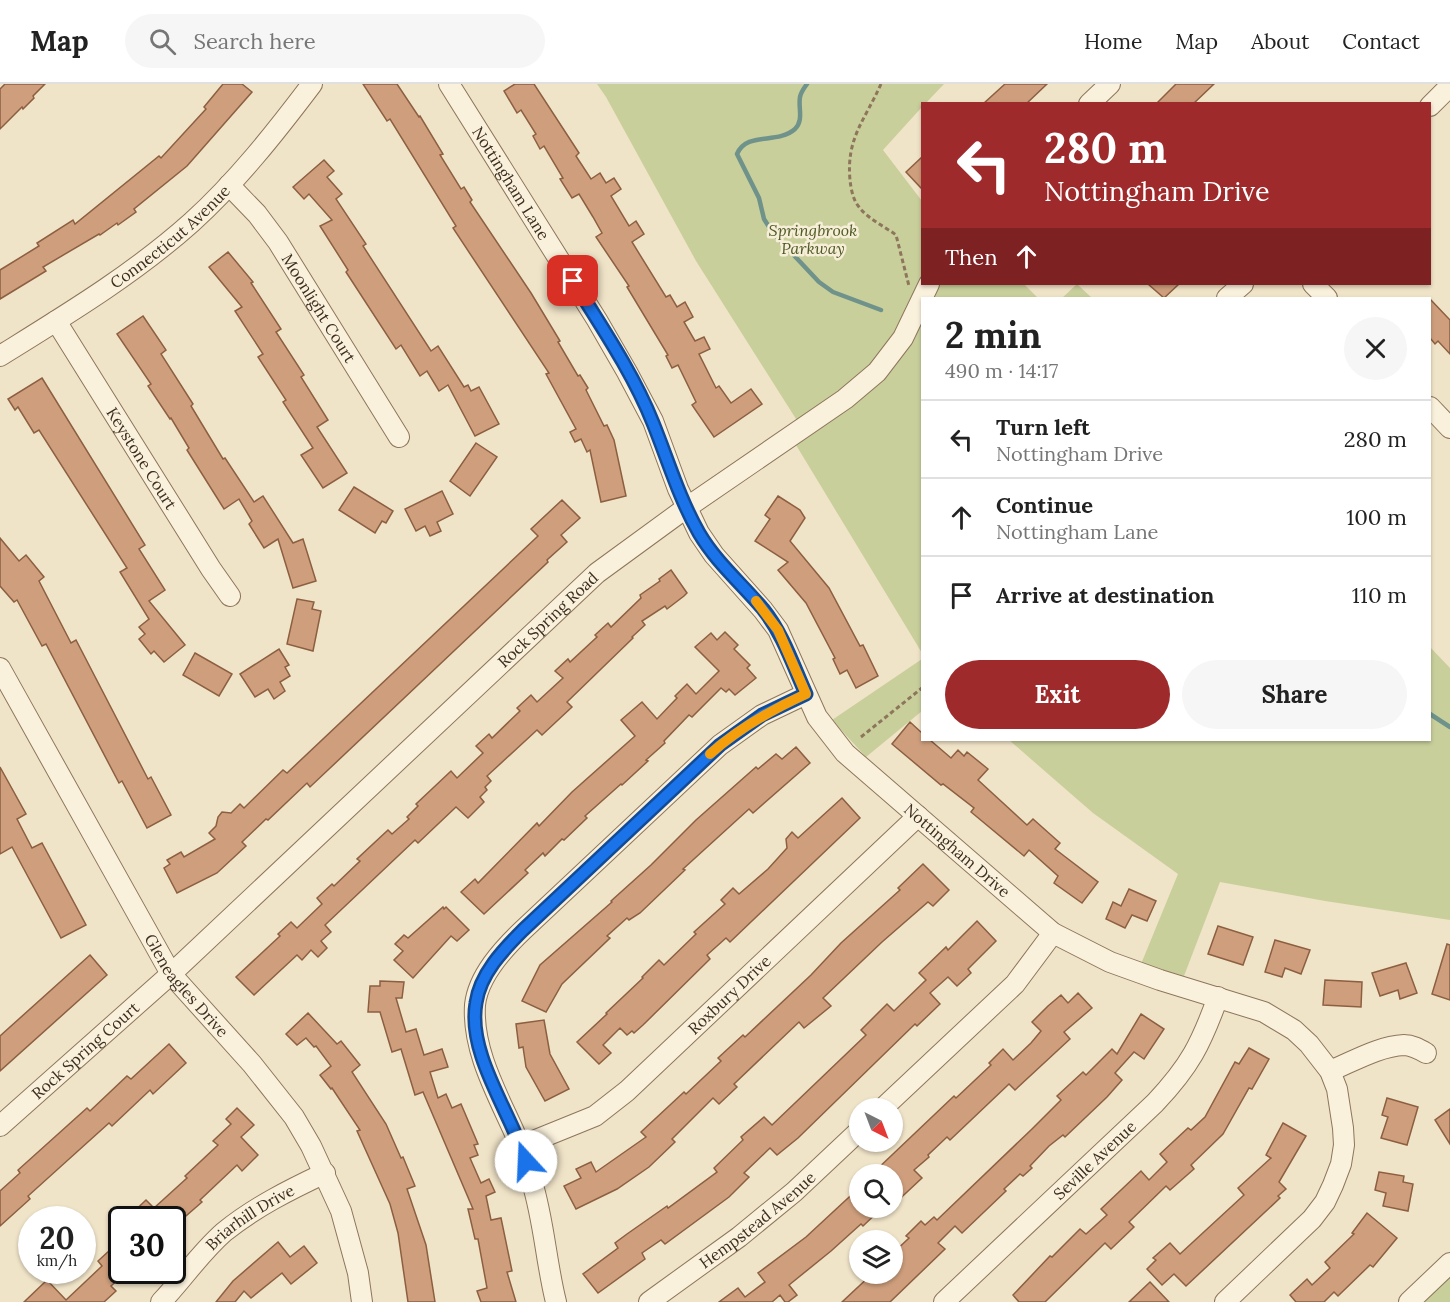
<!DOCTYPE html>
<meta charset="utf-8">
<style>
body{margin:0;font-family:Lora,serif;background:#f6f6f6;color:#222;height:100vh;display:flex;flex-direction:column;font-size:22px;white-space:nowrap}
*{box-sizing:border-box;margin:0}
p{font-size:20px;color:#767676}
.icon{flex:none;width:33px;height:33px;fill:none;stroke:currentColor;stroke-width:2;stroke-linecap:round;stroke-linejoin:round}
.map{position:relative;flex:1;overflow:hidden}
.details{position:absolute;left:921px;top:213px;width:510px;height:444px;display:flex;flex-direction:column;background:#fff;border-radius:0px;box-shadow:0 2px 4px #0004}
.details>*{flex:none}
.guide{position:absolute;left:921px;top:18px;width:510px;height:183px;border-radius:0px;box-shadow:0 2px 4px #0004;background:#9e2a2b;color:#fff;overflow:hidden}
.needle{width:39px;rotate:138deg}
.tools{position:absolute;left:849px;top:1014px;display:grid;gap:12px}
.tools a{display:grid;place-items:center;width:54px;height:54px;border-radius:50%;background:#fff;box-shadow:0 2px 4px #0004;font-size:30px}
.speed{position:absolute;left:18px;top:1122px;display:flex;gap:12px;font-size:30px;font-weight:700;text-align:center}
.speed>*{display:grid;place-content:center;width:78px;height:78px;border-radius:50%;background:#fff;box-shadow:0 2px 4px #0004;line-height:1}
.speed small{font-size:15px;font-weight:400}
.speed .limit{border:3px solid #111;border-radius:9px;background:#fff;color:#111}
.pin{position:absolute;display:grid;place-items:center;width:51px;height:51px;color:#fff;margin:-26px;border-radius:12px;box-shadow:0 3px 9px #0006}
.me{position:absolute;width:66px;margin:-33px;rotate:340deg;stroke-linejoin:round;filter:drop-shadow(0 0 4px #0008)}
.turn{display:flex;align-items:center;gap:21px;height:126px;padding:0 24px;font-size:27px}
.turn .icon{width:78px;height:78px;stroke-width:2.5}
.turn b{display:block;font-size:42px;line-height:51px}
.then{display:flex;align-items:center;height:57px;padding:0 24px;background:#0003;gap:12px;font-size:22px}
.round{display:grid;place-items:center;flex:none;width:63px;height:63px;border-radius:32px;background:#f6f6f6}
.headline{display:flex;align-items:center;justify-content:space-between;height:102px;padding:0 24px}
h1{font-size:36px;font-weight:700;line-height:45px}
.primary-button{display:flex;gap:12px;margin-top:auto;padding:12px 24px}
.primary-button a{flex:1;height:69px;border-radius:36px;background:#9e2a2b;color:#fff;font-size:24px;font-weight:700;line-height:69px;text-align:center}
.primary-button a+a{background:#f6f6f6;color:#222}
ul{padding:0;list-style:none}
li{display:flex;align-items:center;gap:18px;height:78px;padding:0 24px;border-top:2px solid #e0e0e0}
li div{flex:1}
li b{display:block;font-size:22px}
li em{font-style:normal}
header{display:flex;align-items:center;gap:36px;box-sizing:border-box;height:84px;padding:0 30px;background:#fff;border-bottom:2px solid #e0e0e0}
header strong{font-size:28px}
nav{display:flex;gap:33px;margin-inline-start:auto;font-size:21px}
.search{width:420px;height:54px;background:#f6f6f6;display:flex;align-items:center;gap:15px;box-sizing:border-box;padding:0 21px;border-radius:33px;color:#767676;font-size:22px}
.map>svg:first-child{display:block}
.green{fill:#c9cf9b}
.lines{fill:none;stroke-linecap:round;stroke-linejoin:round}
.stream{stroke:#6f938a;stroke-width:4.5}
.building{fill:#cf9f7d;stroke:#8d5f41;stroke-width:1.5}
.minor-casing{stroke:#8d765c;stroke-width:22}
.path{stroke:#8d765c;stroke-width:3;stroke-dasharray:4.5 3;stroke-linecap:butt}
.minor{stroke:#faf1dc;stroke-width:20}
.route-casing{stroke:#114b97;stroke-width:15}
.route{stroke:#1a73e8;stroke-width:10}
.slow{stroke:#f59e0b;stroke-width:10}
.labels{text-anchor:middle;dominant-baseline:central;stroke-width:5;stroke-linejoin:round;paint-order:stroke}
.street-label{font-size:16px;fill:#3d2e20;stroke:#f7eed8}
.park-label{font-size:16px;font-style:italic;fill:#4d5a26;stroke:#f7eed8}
</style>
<header>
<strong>Map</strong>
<div class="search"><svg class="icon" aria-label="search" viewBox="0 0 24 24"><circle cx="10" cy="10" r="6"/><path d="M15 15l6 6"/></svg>Search here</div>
<nav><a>Home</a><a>Map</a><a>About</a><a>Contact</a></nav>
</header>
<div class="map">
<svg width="1450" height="1218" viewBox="0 0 1450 1218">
<rect width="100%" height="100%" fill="#f0e4c8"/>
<!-- green -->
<g class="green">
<polygon points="597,0 944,0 926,19 922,20 922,23 883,66 922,117 922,200 1024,200 1038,214 922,214 922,569 796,361 796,335 696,177 606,13"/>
<polygon points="1077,200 1092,214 1062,214"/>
<polygon points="1430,563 1450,584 1450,836 1325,817 1220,798 1184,892 1141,880 1178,790 1093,729 1009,656 1430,656"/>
<polygon points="922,575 922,627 866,673 832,636"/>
<polygon points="1450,1192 1450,1218 1423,1218"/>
</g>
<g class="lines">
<!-- stream -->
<g class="stream">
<path d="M807,0C804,4 801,8 800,13C798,24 804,36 795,45C777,61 747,47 737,70L759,114L764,135L773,149L819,198L833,208L881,226"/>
<polyline points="1430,630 1450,643"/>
</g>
</g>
<!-- building -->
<g class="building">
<polygon points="5,0 45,0 33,12 34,14 23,25 22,23 0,45 0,5"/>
<polygon points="223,0 242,0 252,8 187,82 134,125 136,128 118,141 117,139 100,151 99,150 43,183 46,187 0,215 0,186 39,162 37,159 73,136 75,140 159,72 161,74 206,25 204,23"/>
<polygon points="363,0 397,0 419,33 420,32 443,70 440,71 461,105 464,103 472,116 470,118 531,209 560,257 558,258 578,292 580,291 588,304 586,306 604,342 607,341 614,356 626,412 601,418 590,366 587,368 581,355 575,358 570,348 576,345 546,290 549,289 453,144 456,142 390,35 387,37"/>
<polygon points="515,0 534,0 579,69 576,72 591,95 600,89 606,99 614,94 621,105 611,112 629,142 636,137 644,150 632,158 666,213 670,211 677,223 685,218 693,233 684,238 695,257 704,253 710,265 699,270 716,304 719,302 731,319 751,305 762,320 714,353 692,321 696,318 678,281 672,284 666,272 668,271 627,203 629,202 596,153 602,149 593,133 579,110 572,114 560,95 563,94 544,62 540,65 533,52 536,50 521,26 517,29 504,7"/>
<polygon points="1005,0 1047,0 1026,20 983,20"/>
<polygon points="1176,0 1214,0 1193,20 1156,20"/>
<polygon points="922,73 922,105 906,88"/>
<polygon points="324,76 334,87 327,93 342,110 336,115 366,160 363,162 431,267 438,262 464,303 468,301 471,307 479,303 499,340 475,352 448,301 439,307 427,287 420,292 401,261 396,265 346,188 348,186 320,142 332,136 309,110 304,115 293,103"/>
<polygon points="228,168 253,198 251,199 281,245 276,248 304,291 301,293 328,336 317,343 347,389 323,404 301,371 313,364 283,318 286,316 258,273 263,270 235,227 242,223 209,183"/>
<polygon points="1148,200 1179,200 1164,214"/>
<polygon points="1430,215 1450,236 1450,270 1438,257 1435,260 1430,254"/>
<polygon points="143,232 166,266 161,270 193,320 191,322 223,375 225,374 254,418 263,412 293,459 303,455 316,497 293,504 278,455 264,464 249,440 252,437 239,415 224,425 187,366 189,364 171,334 170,335 148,302 151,300 117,250"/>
<polygon points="42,294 145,461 139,465 165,506 149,517 185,561 164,578 154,567 151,570 139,555 145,550 139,543 149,535 120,488 127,484 39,346 34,349 18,323 15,326 8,315"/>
<polygon points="476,359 497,373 470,412 450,397"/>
<polygon points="354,403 393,427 386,439 382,437 375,449 339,426"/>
<polygon points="442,407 453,430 437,438 441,447 430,452 425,442 416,447 405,425"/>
<polygon points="778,412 800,426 805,434 790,457 829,504 860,562 863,561 878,592 856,604 847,586 840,590 833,575 835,574 806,519 778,486 788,478 755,457 770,435 765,431"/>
<polygon points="562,416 580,434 561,451 567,458 547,476 548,478 310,703 307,699 268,736 266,735 242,758 246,762 217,789 177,809 164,784 170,780 167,776 181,768 184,773 215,755 209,749 216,742 218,733 222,728 231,729 240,720 244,724 283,686 287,689 538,452 531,445"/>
<polygon points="0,454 19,477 26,471 44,493 39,497 71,559 76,556 148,695 151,693 171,731 147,744 122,697 119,699 46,560 42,562 17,516 14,518 0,502"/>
<polygon points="671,486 687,509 684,512 667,525 665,522 642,537 645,541 632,553 633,554 567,618 572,623 542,651 537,646 487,692 491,697 485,703 487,706 480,713 484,718 468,734 456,723 418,759 415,756 325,841 331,848 321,857 327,864 318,873 311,866 302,876 297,871 254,911 236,893 280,852 278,850 291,838 297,844 322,820 317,814 332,800 334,802 360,777 357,775 388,746 392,750 409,735 407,733 418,722 416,720 451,687 457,694 483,669 476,662 489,650 492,654 520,627 517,624 531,611 537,618 563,594 555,587 568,575 570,578 597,553 595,551 608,539 611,543 641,514 640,511 660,497 659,495"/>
<polygon points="297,515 314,518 312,525 321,527 313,567 287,560"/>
<polygon points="725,548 738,561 734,565 750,581 747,584 756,594 735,611 729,605 726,608 721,604 692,633 689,631 664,657 665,659 646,676 648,677 622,701 621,700 585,732 587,734 564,756 562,755 545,772 543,769 525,786 528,789 484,830 461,808 475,795 478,799 537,739 539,742 572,708 635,652 621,636 642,618 657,635 677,614 675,612 687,600 696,610 719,587 695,563 711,549 717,556"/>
<polygon points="279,565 289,581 285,583 290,592 280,598 285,607 274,615 268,605 255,613 240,590"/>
<polygon points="195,569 232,590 219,612 183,591"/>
<polygon points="910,638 922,649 922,656 930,656 951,674 958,666 964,672 967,668 988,685 978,696 1027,741 1033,735 1060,759 1055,765 1098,798 1082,819 1054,799 1058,792 1029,766 1024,772 971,728 974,724 943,700 941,701 892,660"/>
<polygon points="796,663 810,679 753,729 749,725 683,785 685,786 640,829 629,836 627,834 607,852 610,854 562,900 546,928 522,917 540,881 612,818 611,817 651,781 696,736 756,683 758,685 776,670 782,675"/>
<polygon points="0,683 26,730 17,735 32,764 42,759 86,841 61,854 12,763 0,770"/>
<polygon points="842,714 860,734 730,858 726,854 707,871 710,875 643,941 634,949 632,947 627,951 620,944 603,961 611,969 599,980 577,958 607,930 606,929 643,894 642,893 659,876 664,881 696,850 694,848 725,820 721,816 733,804 739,810 768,785 787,764 786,755 792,748 798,754"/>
<polygon points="923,780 949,806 933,822 928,818 882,858 823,914 831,922 804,944 799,938 734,1000 737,1003 719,1020 713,1014 672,1055 675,1058 649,1083 617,1105 576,1125 564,1102 581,1094 576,1085 591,1078 596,1088 646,1053 641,1048 684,1008 686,1010 721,977 718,974 743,951 745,953 811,891 841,859 900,806 898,804"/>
<polygon points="1129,805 1156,817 1147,837 1132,831 1125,844 1106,835 1113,818 1121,822"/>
<polygon points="443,823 444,825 446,823 469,846 457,857 451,852 413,894 394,876 403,867 395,860 404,851 408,854"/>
<polygon points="977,837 996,857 968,885 971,889 957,902 948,893 930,909 940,920 917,942 915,940 798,1054 777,1071 770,1064 744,1089 749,1093 729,1113 665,1160 661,1156 642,1169 645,1175 598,1209 583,1190 618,1164 615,1159 627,1150 667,1122 668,1124 717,1088 714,1084 743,1056 741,1053 764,1033 772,1041 866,951 861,946 887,920 894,927 926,896 919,889 946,863 948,866"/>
<polygon points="1218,842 1253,853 1243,881 1208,870"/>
<polygon points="1275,856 1310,866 1301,890 1285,884 1282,893 1265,888"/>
<polygon points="1447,860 1450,861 1450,916 1432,910"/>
<polygon points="90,871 107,891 0,987 0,952"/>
<polygon points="1406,879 1417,909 1400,915 1398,906 1380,912 1372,889"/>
<polygon points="1325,896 1362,898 1361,923 1323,921"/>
<polygon points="380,897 404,898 402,914 396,914 406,948 416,945 424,971 442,965 448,983 430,988 438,1014 446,1010 452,1024 461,1020 478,1060 474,1061 478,1071 470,1074 481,1099 489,1095 495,1108 486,1112 491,1136 501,1134 512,1187 507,1188 516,1218 481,1218 477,1207 487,1204 478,1155 475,1155 468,1125 473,1125 423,1008 415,1011 401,965 392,968 380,928 368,928 370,902 380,902"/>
<polygon points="1078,909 1092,924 1064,948 1070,955 1015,1006 1009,1000 950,1056 947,1053 928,1071 929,1073 914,1086 922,1094 892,1122 892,1090 872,1090 954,1012 956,1014 991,981 989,979 1003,965 1013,976 1031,959 1041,947 1032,938 1048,922 1061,911 1068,919"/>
<polygon points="308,929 337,960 341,957 360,981 352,988 386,1040 401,1074 403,1073 415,1102 407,1105 426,1161 435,1218 408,1218 398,1149 390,1120 357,1047 360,1046 332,1004 331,1005 320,991 331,982 316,962 314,963 306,954 297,961 286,950"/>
<polygon points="1141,930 1164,945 1144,975 1134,968 1115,989 1122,996 1107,1013 1065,1053 1063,1051 1049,1062 1030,1082 1032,1084 1023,1092 1020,1090 1004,1105 1006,1107 962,1149 955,1142 938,1159 945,1165 890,1218 842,1218 872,1190 892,1190 892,1170 909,1154 906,1152 921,1137 925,1141 934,1133 937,1136 1032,1045 1061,1016 1057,1012 1083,988 1086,991 1112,965 1117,970"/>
<polygon points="544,936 550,970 569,1005 545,1017 526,983 523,963 519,964 516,940"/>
<polygon points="169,960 186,979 153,1010 150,1006 112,1042 109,1039 28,1112 30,1115 0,1142 0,1107 20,1089 18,1086 87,1024 90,1027 127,992 131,995"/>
<polygon points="1249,964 1269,975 1252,1005 1249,1004 1223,1050 1191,1081 1194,1085 1170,1106 1166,1102 1129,1138 1134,1143 1111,1165 1105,1159 1045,1218 1019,1218 1013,1211 1050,1172 1052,1173 1080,1145 1086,1150 1107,1131 1101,1125 1141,1087 1149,1096 1167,1078 1160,1070 1188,1044 1191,1046 1205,1033 1235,978 1239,980"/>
<polygon points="1387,1014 1418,1023 1407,1061 1381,1054 1388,1033 1382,1031"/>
<polygon points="237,1024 254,1041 241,1053 258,1071 242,1087 237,1081 200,1116 202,1118 172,1144 172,1136 125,1136 146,1116 154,1124 187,1094 185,1092 218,1061 213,1057 231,1040 226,1035"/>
<polygon points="1450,1025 1450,1060 1435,1036"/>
<polygon points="1283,1039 1306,1052 1279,1098 1286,1105 1278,1112 1280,1114 1186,1202 1174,1190 1162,1201 1147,1185 1156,1176 1153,1174 1170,1159 1180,1170 1244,1111 1238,1104 1271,1074 1266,1071"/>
<polygon points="1379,1088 1404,1092 1403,1098 1413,1100 1408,1127 1383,1122 1386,1109 1375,1106"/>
<polygon points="860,1103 860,1124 882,1124 863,1142 861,1140 831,1167 789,1201 797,1211 788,1218 785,1218 780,1211 772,1218 719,1218 738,1204 745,1213 765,1198 758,1189 806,1153"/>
<polygon points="1367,1129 1397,1154 1373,1183 1370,1181 1338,1212 1334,1208 1324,1218 1296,1218 1290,1211 1307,1195 1312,1201 1330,1184 1325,1178 1354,1150 1352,1149"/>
<polygon points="122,1155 122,1192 111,1202 116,1207 104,1218 24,1218 47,1196 66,1216 102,1182 98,1177"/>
<polygon points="278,1158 290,1173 304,1162 317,1179 291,1200 282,1189 251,1214 244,1207 235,1218 216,1218 233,1197"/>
<polygon points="1150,1198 1169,1218 1129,1218"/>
</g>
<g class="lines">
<!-- minor casing -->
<g class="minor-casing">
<g id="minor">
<path id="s1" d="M449,0L597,236L627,288L653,337L678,405L699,449L714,471L763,526L778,546L817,633L845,669L1053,849L1110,878L1160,896L1264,928L1294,946L1309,960L1330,987L1337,1005L1343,1044L1344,1061L1341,1080L1333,1101L1325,1118L1312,1135L1225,1218"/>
<polyline points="1089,20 1110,0"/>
<polyline points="1430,22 1450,2"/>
<path id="s2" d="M229,101L257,130L278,158L399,353"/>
<polyline points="1313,200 1327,214"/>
<polyline points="1227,214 1243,200"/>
<path id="s3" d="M56,237L211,485L230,512"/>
<path id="s4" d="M0,272C66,231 134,190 192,138C237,97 275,49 312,0"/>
<polyline points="1430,323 1450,344"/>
<path id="s5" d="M0,584L171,890L252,980L294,1033L311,1062L341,1127L358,1189L362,1218"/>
<path d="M1330,987C1352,978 1379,962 1404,961C1412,961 1419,965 1426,969"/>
<polyline points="883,1024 1015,900 1053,849"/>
<path id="s6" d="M0,1042L171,890L597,489L686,424L845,315L877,288L903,254L929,200"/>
<path id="s7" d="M521,1062L595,1032L627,1007L918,732"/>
<path id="s8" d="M161,1218C183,1195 200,1169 224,1148C255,1123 289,1106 325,1089"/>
<path d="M556,1218C546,1178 544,1137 532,1098C528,1085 525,1071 519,1059C501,1016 472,970 475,921C478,892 503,865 523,846L720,661L762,631L806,610"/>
<path id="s9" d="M649,1218L739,1153L794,1108L860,1046"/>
<path id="s10" d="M944,1218L1155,1019C1190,982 1201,960 1218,913"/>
<polyline points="1409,1218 1450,1179"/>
</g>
</g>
<!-- path -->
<g class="path">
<path d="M881,0C865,36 846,54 850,96C851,105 853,116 859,123C868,135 884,142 896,151L909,202"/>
<polyline points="861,653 922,604"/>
</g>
<!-- minor -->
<use href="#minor" class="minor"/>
</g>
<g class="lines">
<!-- route casing -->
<g class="route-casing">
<path id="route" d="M526,1077C511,1029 467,970 476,919C480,890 503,866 523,846L720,661L762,631L806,610C793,581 783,550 763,525C741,499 716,478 699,449C679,414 668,376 653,339C633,289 601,242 573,197"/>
</g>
<!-- route -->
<use href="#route" class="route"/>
<!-- slow -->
<path class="slow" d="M710,670C739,644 771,626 806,610L778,546L756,517"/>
</g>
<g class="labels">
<!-- street labels -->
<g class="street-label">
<text stroke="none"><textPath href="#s1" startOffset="117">Nottingham Lane</textPath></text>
<text stroke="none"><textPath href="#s4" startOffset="208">Connecticut Avenue</textPath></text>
<text stroke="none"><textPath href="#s2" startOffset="153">Moonlight Court</textPath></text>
<text stroke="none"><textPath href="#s3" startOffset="162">Keystone Court</textPath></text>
<text stroke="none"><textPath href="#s6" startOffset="746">Rock Spring Road</textPath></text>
<text stroke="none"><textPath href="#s1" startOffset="930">Nottingham Drive</textPath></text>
<text stroke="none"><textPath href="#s5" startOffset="369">Gleneagles Drive</textPath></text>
<text stroke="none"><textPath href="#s7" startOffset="261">Roxbury Drive</textPath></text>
<text stroke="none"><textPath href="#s6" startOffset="114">Rock Spring Court</textPath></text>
<text stroke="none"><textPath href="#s10" startOffset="207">Seville Avenue</textPath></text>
<text stroke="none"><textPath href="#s8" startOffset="124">Briarhill Drive</textPath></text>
<text stroke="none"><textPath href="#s9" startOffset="136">Hempstead Avenue</textPath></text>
</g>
<!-- park labels -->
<g class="park-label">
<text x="813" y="146">Springbrook<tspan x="813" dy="18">Parkway</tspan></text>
</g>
</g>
</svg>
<div class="tools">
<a><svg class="needle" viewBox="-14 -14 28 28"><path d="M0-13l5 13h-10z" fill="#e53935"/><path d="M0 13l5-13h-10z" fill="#767676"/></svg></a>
<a><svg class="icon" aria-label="search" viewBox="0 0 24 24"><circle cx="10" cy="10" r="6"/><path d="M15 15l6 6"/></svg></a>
<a><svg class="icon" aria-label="layers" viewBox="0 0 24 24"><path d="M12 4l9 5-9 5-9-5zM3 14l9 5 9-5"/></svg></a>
</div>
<div class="speed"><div>20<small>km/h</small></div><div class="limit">30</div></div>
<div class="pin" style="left:573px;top:197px;background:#d93025"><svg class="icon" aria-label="arrive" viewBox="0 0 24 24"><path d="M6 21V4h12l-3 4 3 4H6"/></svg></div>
<svg class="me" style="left:526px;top:1077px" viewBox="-20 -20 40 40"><circle r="19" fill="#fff"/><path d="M0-13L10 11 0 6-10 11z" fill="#1a73e8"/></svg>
<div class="guide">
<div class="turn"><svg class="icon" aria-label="left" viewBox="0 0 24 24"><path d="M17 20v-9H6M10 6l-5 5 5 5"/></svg><div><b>280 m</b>Nottingham Drive</div></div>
<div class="then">Then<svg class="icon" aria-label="ahead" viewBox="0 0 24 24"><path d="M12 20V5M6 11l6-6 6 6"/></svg></div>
</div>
<section class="details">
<div class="headline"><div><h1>2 min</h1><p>490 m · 14:17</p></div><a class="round"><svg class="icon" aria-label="close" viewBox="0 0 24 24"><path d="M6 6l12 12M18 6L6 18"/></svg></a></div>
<ul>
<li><svg class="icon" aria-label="left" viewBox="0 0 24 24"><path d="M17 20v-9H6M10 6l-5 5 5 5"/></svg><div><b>Turn left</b><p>Nottingham Drive</p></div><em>280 m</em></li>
<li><svg class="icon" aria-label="ahead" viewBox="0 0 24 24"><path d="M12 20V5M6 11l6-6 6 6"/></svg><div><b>Continue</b><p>Nottingham Lane</p></div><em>100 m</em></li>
<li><svg class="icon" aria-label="arrive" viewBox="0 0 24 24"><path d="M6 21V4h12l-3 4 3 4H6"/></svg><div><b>Arrive at destination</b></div><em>110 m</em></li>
</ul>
<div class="primary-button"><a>Exit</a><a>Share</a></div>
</section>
</div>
